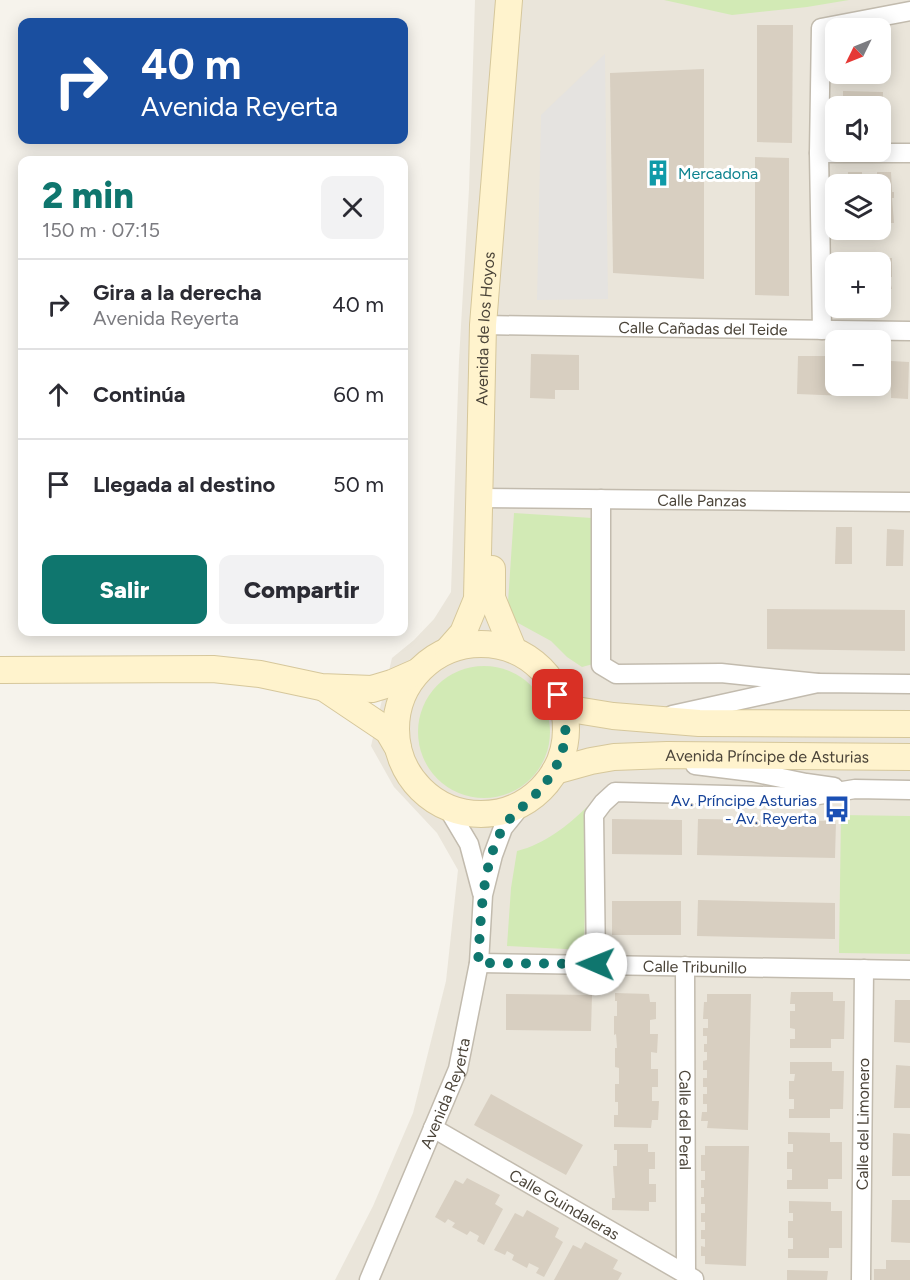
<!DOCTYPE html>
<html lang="es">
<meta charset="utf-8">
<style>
body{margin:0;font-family:Figtree,sans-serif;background:#f2f2f3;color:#2b2b33;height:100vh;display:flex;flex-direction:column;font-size:22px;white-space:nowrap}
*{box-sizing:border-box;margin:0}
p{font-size:20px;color:#7c7c81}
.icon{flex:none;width:33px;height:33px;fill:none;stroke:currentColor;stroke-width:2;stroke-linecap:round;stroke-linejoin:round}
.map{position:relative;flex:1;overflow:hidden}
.side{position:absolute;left:18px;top:156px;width:390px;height:480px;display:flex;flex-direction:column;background:#fff;border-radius:12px;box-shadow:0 3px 15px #0003}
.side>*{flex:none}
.hud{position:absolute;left:18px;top:18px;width:390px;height:126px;border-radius:12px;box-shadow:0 3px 15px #0003;background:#1a4fa0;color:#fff;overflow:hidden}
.needle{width:39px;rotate:227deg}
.tools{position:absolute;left:825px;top:18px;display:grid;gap:12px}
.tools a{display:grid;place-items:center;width:66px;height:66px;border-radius:12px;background:#fff;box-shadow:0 3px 15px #0003;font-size:30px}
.pin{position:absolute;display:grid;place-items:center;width:51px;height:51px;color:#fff;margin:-26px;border-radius:12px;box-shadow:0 3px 9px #0006}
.me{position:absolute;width:66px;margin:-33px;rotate:271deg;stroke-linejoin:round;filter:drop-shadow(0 0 4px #0008)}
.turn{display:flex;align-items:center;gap:21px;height:126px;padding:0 24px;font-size:27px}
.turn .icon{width:78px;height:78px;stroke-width:2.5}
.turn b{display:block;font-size:42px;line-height:51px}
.round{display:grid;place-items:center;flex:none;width:63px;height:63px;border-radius:12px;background:#f2f2f3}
.summary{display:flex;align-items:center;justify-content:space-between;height:102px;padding:0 24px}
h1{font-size:36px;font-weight:800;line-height:45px;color:#0f766e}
.button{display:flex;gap:12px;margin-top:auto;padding:12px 24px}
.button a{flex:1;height:69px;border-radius:12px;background:#0f766e;color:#fff;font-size:24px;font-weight:800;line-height:69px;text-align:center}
.button a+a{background:#f2f2f3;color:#2b2b33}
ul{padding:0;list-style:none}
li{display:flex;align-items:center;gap:18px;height:90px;padding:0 24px;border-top:2px solid #e1e1e2}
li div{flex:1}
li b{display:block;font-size:22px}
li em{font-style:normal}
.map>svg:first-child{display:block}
.residential{fill:#eae5da;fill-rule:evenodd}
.green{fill:#d2eab5}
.parking{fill:#e5e3e0}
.building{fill:#d8cfc1}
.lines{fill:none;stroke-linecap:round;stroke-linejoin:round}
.street-casing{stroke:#c2bbae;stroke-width:21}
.secondary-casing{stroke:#d6c79b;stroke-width:28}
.street{stroke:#fff;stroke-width:18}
.secondary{stroke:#fff3cd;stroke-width:26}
.route{stroke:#0f766e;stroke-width:10;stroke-dasharray:0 18}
.labels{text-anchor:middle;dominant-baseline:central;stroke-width:6;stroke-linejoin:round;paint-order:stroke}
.culture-label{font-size:16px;fill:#0d838f;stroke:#fff;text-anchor:start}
.street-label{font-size:16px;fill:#4b4439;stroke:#fff}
.transit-label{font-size:16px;fill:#164399;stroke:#fff;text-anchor:end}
</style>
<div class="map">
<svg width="910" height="1280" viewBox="0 0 910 1280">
<rect width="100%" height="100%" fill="#f6f3ec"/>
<!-- residential -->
<path class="residential" d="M475,0H910V1280H335L373,1206L413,1113L446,981L458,870L437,833L394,787L371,746L392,658L414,640L434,619L451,592L459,360L469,189ZM836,28H880V74H836ZM836,106H880V152H836ZM836,184H880V230H836ZM836,262H880V308H836ZM836,340H880V386H836Z"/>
<!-- green -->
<g class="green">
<polygon points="664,0 849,0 807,7 732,15"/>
<polygon points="514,513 592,518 593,664 582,667 567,657 551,641 507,617"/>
<circle cx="484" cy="732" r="66"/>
<path d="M587,807L584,950L507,946L511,888L517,851C545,844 567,826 587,807Z"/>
<polygon points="841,815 910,816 910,954 839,953"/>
</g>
<!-- parking -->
<polygon class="parking" points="605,54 608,299 537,300 541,115"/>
<!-- building -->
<g class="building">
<polygon points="757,25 793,25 792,143 757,142"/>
<polygon points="704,69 704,279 613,273 610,73"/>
<polygon points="841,74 881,74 881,79 841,78"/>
<polygon points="843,91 883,92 882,124 880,124 880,106 843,106"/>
<polygon points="755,157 789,158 789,296 755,295"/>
<rect x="848" y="172" width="14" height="12"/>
<polygon points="877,172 891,172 892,192 894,192 894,198 892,198 894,223 880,223 880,184 877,184"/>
<polygon points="877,258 892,258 892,277 889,277 892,289 889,289 889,309 880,309 880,262 875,262"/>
<polygon points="531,354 579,355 579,390 555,390 555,399 530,398"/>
<polygon points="798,356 836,356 836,386 847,386 847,396 797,394"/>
<polygon points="891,361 909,362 908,399 891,398"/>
<polygon points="836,527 852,527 852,564 835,564"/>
<polygon points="887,529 904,530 903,566 886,566"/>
<polygon points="767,609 905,610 905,651 767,649"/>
<polygon points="612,819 682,820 682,855 612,854"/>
<polygon points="698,819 836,821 835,858 697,855"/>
<polygon points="698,900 835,903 835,939 697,936"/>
<rect x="612" y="901" width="69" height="34"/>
<polygon points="791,992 833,992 833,1001 845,1001 844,1039 831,1039 831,1048 790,1048 790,1039 795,1039 795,1029 790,1028 790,1011 795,1011 795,1004 790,1004"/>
<polygon points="615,993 649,994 650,1002 656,1002 656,1019 650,1020 650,1034 658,1034 657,1053 651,1052 651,1069 658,1069 658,1087 652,1087 652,1101 659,1101 658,1120 652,1120 651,1128 614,1127 614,1115 618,1115 618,1102 615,1102 615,1084 619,1084 619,1068 615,1067 615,1048 617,1048 616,1034 614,1035 614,1016 617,1016 617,1001 615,1001"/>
<polygon points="506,994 592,995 591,1031 506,1030"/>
<polygon points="707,994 751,994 748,1130 707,1128 708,1121 701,1121 702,1112 707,1112 707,1104 703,1104 703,1094 707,1094 707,1087 703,1087 703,1078 707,1078 707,1070 703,1070 703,1061 707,1060 707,1052 704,1052 704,1044 707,1044 707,1036 703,1036 703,1028 708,1028 708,1019 703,1019 704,1002 707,1002"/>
<polygon points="895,1000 910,1000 910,1043 894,1042"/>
<polygon points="790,1062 832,1062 832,1071 844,1071 843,1109 830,1109 830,1118 789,1118 789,1109 794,1109 794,1099 789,1099 789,1081 794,1081 795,1074 790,1074"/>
<polygon points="896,1065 910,1066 910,1108 894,1108"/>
<polygon points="491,1094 583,1145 566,1175 474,1125"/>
<polygon points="788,1132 830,1133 830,1142 842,1142 842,1179 828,1179 828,1189 787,1189 787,1180 792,1180 792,1169 787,1169 787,1152 793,1152 793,1144 788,1144"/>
<polygon points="893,1133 910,1134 910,1176 892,1176"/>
<polygon points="614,1144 648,1144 648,1152 655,1152 655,1169 649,1169 649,1184 656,1184 656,1202 649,1202 649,1211 612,1210 612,1198 615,1198 613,1166 617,1166 617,1150 614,1150"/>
<polygon points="705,1146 749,1146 746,1266 705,1264 705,1256 701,1256 701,1246 705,1247 705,1239 701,1239 701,1230 705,1230 705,1222 701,1222 701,1213 705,1213 705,1204 701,1204 701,1197 704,1197 704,1188 701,1188 701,1180 705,1180 705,1171 701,1171 701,1155 705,1155"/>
<polygon points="467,1178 500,1195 495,1204 503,1209 484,1245 477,1241 479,1236 470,1231 467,1235 452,1227 455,1223 448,1219 445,1223 435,1217 455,1180 463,1184"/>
<polygon points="892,1200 910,1200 910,1243 891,1242"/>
<polygon points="789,1201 831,1202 831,1211 842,1211 842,1248 829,1248 829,1258 788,1258 788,1249 793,1249 793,1238 788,1238 788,1221 793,1221 793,1213 789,1213"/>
<polygon points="527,1210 559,1228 555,1237 563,1242 544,1277 536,1273 539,1268 529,1263 527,1268 512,1260 514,1255 507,1251 505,1255 494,1250 515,1213 523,1217"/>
<polygon points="585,1242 618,1260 613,1269 622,1273 618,1280 554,1280 573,1245 581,1249"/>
<polygon points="886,1260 910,1260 910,1280 874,1280 874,1269 886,1269"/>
<polygon points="787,1270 828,1271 827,1280 787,1280"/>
</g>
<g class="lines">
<!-- street casing -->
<g class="street-casing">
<g id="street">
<polyline points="819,153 910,153"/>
<path id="s1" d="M483,325L910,331"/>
<polyline points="822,330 819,153 821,28 910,11"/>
<path id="s2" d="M478,498L910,502"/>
<polyline points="601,499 601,665 616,674 721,673 818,683"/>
<polyline points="672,715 818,683 910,684"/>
<polyline points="695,765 752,772 806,783 834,787"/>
<polyline points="447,807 469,844 482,893"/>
<path id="s3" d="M479,963L910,970"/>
<polyline points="596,964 594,815 603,803 615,792 806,797 855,789 910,790"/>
<path id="s4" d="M685,966L686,1274"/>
<path id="s5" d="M433,1128L694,1279"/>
<path id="s6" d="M369,1280L458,1069L479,963L483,895L493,855L503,828L520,807"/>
<path id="s7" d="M861,1280L864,969"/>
</g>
</g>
<!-- secondary casing -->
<g class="secondary-casing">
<g id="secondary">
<polyline points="492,569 492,598 513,649"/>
<circle cx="481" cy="729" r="85"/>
<path id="s8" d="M448,650L463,633L477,599L483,325L509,0"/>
<polyline points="0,670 213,669 260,674 321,687 372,689 392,683 417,672"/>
<polyline points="324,688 388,731 398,748"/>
<polyline points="564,708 613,716 699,723 910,724"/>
<path id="s9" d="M555,771L591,761L614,757L667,755L910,757"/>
</g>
</g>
<!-- street -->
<use href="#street" class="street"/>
<!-- secondary -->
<use href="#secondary" class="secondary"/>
</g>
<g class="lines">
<!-- route -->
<path class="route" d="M558,695C575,736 561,769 532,798C522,808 511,815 503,828C481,866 481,920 478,963L596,964"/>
</g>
<!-- icons -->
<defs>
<g id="building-bare" transform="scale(2.07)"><path d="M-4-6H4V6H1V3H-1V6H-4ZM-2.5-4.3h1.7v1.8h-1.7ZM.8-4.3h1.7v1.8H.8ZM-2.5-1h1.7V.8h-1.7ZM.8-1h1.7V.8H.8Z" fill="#0f9aa8" stroke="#fff" stroke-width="2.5" paint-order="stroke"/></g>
<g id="bus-bare" transform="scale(2.07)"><path d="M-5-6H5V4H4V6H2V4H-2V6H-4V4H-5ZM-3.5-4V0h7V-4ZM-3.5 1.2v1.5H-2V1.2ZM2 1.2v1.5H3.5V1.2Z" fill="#1a4fb4" stroke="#fff" stroke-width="2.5" paint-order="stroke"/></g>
</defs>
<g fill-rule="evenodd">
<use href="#building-bare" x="658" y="173"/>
<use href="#bus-bare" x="837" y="809"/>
</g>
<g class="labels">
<!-- culture labels -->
<g class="culture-label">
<text x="678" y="173">Mercadona</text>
</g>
<!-- street labels -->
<g class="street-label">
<text stroke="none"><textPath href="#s1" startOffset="220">Calle Cañadas del Teide</textPath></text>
<text stroke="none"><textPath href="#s8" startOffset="330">Avenida de los Hoyos</textPath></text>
<text stroke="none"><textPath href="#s2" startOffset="224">Calle Panzas</textPath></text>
<text stroke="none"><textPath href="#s9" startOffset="214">Avenida Príncipe de Asturias</textPath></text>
<text stroke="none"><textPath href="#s3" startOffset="216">Calle Tribunillo</textPath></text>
<text stroke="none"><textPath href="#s6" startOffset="202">Avenida Reyerta</textPath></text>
<text stroke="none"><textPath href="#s4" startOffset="154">Calle del Peral</textPath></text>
<text stroke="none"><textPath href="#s7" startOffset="156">Calle del Limonero</textPath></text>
<text stroke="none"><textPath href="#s5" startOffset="152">Calle Guindaleras</textPath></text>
</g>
<!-- transit labels -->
<g class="transit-label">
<text x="817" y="800">Av. Príncipe Asturias<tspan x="817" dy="18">- Av. Reyerta</tspan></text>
</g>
</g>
</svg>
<div class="tools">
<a><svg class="needle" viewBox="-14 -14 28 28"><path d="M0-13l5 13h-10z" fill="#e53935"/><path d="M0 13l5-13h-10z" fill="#7c7c81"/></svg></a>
<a><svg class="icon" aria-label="sound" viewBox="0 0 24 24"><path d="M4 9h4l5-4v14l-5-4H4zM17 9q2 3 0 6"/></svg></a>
<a><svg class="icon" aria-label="layers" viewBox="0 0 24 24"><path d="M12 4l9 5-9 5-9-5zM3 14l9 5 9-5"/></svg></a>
<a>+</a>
<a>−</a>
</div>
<div class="pin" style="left:558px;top:695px;background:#d93025"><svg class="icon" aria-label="arrive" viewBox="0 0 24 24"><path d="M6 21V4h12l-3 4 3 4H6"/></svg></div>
<svg class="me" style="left:596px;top:964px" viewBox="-20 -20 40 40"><circle r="19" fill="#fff"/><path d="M0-13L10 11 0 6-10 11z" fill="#0f766e"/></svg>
<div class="hud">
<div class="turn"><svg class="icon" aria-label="right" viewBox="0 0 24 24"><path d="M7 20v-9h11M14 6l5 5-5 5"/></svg><div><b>40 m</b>Avenida Reyerta</div></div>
</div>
<section class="side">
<div class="summary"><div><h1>2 min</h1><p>150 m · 07:15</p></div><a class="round"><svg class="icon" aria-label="close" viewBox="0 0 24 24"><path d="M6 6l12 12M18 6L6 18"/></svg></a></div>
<ul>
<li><svg class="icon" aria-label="right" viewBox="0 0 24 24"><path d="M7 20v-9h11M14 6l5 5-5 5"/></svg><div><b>Gira a la derecha</b><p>Avenida Reyerta</p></div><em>40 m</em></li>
<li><svg class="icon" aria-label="ahead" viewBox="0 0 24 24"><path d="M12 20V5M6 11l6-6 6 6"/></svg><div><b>Continúa</b></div><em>60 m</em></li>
<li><svg class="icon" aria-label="arrive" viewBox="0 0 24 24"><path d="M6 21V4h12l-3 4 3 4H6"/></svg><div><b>Llegada al destino</b></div><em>50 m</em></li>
</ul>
<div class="button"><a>Salir</a><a>Compartir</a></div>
</section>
</div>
